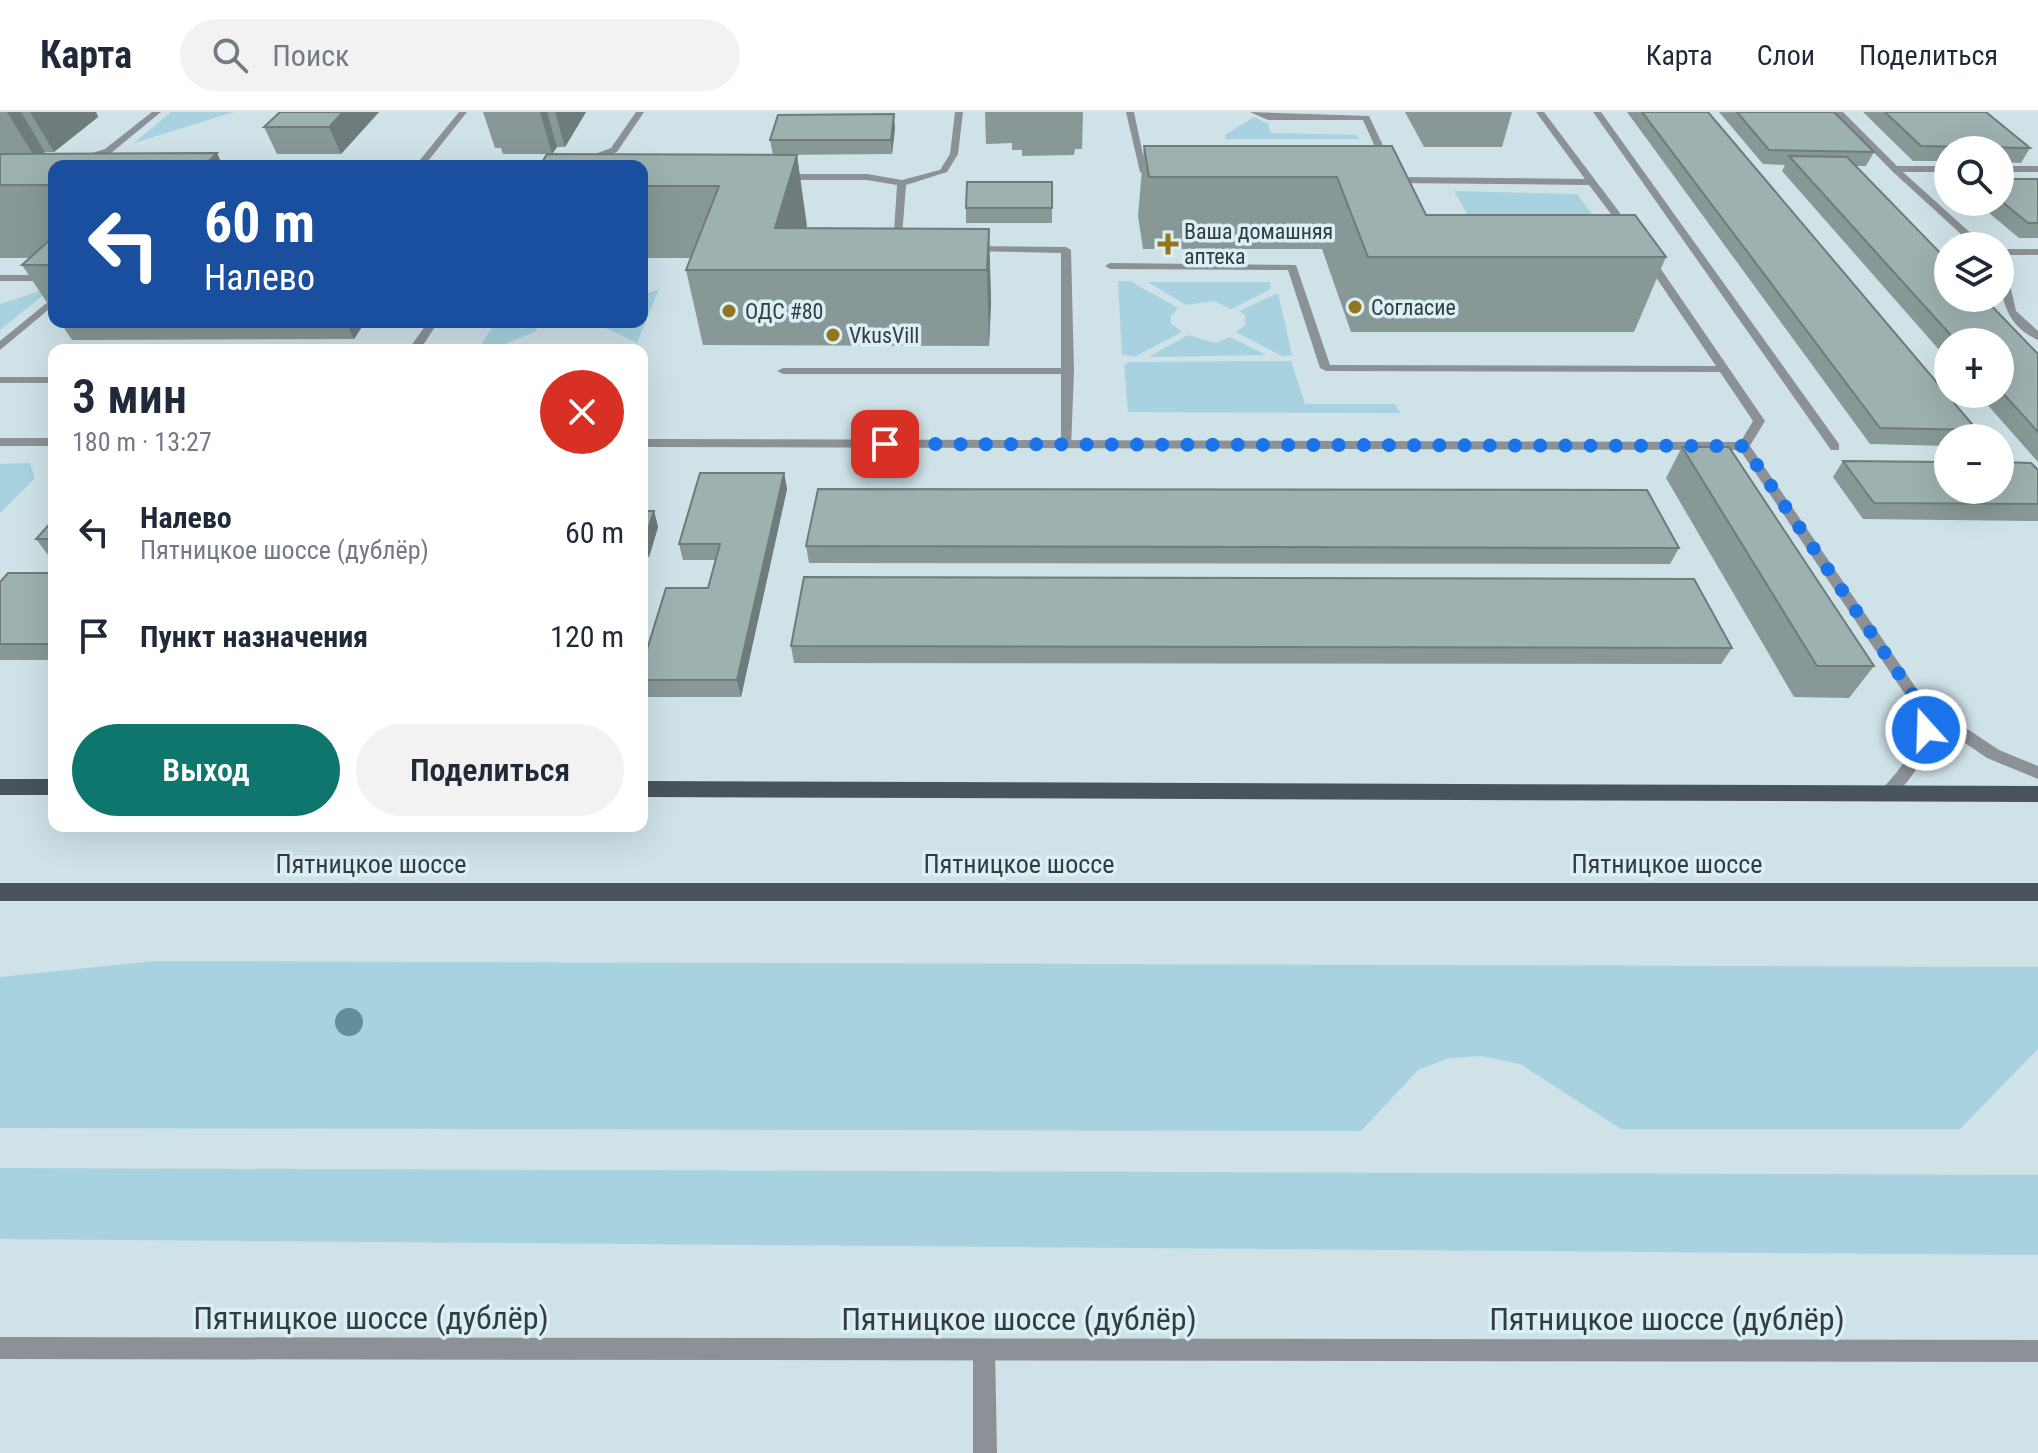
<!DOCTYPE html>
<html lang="ru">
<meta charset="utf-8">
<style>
body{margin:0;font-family:"Roboto Condensed",sans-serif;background:#f2f2f3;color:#1f2937;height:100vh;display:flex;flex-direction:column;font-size:30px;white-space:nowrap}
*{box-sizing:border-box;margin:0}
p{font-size:26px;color:#747a83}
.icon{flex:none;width:44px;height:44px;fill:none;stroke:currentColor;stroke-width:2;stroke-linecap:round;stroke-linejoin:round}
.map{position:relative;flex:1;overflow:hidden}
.drawer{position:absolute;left:48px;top:232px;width:600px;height:488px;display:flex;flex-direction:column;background:#fff;border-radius:16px;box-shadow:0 8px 32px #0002}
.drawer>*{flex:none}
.guide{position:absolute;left:48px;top:48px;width:600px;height:168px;border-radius:16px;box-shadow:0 8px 32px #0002;background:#1a4fa0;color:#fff;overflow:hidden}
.controls{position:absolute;left:1934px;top:24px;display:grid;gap:16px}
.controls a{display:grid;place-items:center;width:80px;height:80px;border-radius:50%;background:#fff;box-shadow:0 8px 32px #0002;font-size:40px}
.pin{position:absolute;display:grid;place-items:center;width:68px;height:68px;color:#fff;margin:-34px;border-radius:16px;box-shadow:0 4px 12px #0006}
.me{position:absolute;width:88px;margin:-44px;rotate:340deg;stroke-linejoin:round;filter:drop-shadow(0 0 6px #0008)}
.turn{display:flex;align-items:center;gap:28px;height:168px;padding:0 24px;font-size:36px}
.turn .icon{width:104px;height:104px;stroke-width:2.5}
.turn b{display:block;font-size:56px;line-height:68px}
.round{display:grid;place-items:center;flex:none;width:84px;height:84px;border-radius:42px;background:#f2f2f3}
.head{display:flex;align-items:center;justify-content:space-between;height:136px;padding:0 24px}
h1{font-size:48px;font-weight:600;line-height:60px}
.action{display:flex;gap:16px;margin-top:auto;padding:16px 24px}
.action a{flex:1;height:92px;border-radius:48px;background:#0f766e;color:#fff;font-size:32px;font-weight:600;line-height:92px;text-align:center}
.action a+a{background:#f2f2f3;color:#1f2937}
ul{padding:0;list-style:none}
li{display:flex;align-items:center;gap:24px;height:104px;padding:0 24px}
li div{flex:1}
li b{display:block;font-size:30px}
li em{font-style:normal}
header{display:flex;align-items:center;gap:48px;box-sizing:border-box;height:112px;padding:0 40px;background:#fff;border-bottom:2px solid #e0e1e3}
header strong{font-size:38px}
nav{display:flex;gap:44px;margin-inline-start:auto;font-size:28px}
.search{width:560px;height:72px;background:#f2f2f3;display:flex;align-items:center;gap:20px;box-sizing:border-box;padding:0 28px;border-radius:44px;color:#747a83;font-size:30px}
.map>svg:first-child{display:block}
.green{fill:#a8d2df}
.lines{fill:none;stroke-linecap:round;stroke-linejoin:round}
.service{fill:#8b9196;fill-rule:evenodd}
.minor{fill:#8b9196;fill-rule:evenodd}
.primary{fill:#48535b;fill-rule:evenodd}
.tree{fill:#648f9a}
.wall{fill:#879897}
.shaded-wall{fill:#6e7c7b}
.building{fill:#9db1b0;stroke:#6e7c7b;stroke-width:2}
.route{stroke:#1a73e8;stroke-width:14;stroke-dasharray:0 25.2}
.poi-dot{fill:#93771e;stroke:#dbf0f6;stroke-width:3}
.labels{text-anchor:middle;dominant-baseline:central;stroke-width:7;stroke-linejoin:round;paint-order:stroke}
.far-poi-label{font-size:22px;fill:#343c3e;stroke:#dbf0f6;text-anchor:start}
.street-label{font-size:26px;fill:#343c3e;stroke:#dbf0f6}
.near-street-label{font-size:32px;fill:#343c3e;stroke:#dbf0f6}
</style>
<header>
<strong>Карта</strong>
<div class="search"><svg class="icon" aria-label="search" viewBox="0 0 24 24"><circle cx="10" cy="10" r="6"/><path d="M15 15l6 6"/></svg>Поиск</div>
<nav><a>Карта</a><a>Слои</a><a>Поделиться</a></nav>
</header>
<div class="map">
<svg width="2038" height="1341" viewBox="0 0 2038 1341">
<rect width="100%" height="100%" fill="#cee2e8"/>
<!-- green -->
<g class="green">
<polygon points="171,0 234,0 134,31"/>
<polygon points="1254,5 1268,12 1271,21 1356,23 1360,27 1226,27 1225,23"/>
<polygon points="1454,79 1577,82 1610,127 1476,117"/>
<polygon points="1118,169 1130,169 1178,196 1171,204 1171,212 1182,220 1134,245 1122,242"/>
<polygon points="1148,170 1270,170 1271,177 1231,197 1214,189 1186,193"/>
<polygon points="53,175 0,218 0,192"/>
<polygon points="659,177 637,231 598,212 642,210 642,183"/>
<polygon points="1278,181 1292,243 1282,244 1236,220 1245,213 1245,203 1239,199"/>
<polygon points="495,210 535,210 537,219 490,238 478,238"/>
<polygon points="1188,223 1215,231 1230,225 1266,243 1149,245"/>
<polygon points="1291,249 1305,292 1394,292 1401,301 1128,300 1124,253 1129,250"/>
<polygon points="30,351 35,366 0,401 0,352"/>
<polygon points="154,849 2038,855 2038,937 1960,1017 1621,1017 1520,952 1482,944 1449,946 1418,958 1361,1019 0,1016 0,865"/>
<polygon points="0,1056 2038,1063 2038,1143 0,1127"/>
</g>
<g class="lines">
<!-- service -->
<g class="service">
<polygon points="152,0 161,0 111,41 77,50 73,47 105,37"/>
<polygon points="459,0 467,0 424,54 415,54"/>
<polygon points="636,0 644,0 617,40 576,54 563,54 611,36"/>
<polygon points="955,0 963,0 958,42 947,60 906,73 901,138 893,136 897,73 867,68 779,68 774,65 779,62 867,62 902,68 940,58 950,42"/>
<polygon points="1126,0 1134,0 1147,62 1140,60"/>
<polygon points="1250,0 1369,4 1398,65 1585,67 1536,0 1544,0 1635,121 1627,123 1589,73 1395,71 1390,68 1363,8 1268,8"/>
<polygon points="1593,0 1601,0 1839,332 1839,338 1831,338"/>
<polygon points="1834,0 1843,0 1897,54 1948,54 1948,60 1903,60 1985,134 1974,134 1892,59"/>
<rect x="2000" y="54" width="38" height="6"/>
<polygon points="969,134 1066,135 1071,138 1074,259 1071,335 1067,336 1061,332 1061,262 783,262 777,259 783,256 1061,256 1061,141 966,139 966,135"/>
<rect x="2000" y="137" width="38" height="6"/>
<polygon points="1648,143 1652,144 1765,309 1748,337 1744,338 1738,334 1753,309 1720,260 1326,259 1320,256 1288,158 1110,157 1105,154 1110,151 1296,153 1330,253 1716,254 1643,146"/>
<path d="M2000,148L2005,151L2016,199L2038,219V228C2003,212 2000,183 2000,148Z"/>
<rect x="0" y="163" width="54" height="6"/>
<polygon points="54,185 54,193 0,238 0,229"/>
<polygon points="428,210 438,210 420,238 408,238"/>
<rect x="0" y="265" width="54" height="6"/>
<polygon points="984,1227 992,1230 995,1238 997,1341 973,1341 973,1238 976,1230"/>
</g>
<!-- minor -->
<g class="minor">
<rect x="0" y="326" width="54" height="8"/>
<path d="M642,327L1744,330L1748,331L1925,589L1999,638L2038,654V667L1987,646L1930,607C1932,641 1915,662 1893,686H1881L1879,682L1881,678C1908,649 1919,634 1913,594L1740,338L642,335Z"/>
<polygon points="0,1225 2038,1228 2038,1250 0,1247"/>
</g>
<!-- primary -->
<g class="primary">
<rect x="0" y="667" width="54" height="16"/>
<polygon points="642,669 2038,674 2038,690 642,685"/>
<rect x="0" y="771" width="2038" height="18"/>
</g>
</g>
<!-- trees -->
<circle class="tree" cx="349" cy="910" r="14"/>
<!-- wall -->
<g class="wall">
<polygon points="0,0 96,0 98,5 54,40 45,40 43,42 54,54 54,201 22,153 30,146 0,146"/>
<polygon points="280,0 379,0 341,42 277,42 264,15"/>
<polygon points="483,0 586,0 565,35 557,35 552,42 503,42 501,36 495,36"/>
<polygon points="985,0 1012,0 1012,10 1012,0 1083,0 1082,37 1075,37 1074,43 1022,44 1022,38 1012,38 1012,31 986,32"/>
<polygon points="1405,0 1512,0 1502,35 1424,35"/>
<polygon points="1627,0 1708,0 1977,318 1971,326 1948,326 1948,334 1870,332"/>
<polygon points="1719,0 1834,0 1874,40 1866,54 1855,54 2038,242 2038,350 1978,282 2000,282 2000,230 1948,230 1948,248 1782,59 1785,53 1763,52"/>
<polygon points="1863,0 1986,0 2030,36 2021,51 2000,50 2000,38 1948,38 1948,49 1913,49"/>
<polygon points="895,16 892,42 773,43 770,28"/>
<polygon points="1144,34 1392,34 1426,103 1666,145 1634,220 1351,220 1322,137 1143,137 1138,104"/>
<polygon points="797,43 806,116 989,117 991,191 989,234 703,233 686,158 690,146 642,146 642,54"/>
<polygon points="2000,67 2038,67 2038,126 2019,126 1976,90 2000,90"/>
<rect x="966" y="96" width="86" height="15"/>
<polygon points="60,210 365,210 354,227 72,228"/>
<polygon points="1682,335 1874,554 1849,586 1794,585 1666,366"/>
<polygon points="1843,349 2038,358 2038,409 1863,407 1833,365"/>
<polygon points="784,361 787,377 741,585 643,585 642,581 642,554 708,476 715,448 683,448 679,432"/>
<polygon points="642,399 654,399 658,415 649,445 642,445"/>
<polygon points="54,407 54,444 49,444 36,427"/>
<polygon points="806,434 1679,436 1670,452 809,451"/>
<polygon points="54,461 54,548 0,548 0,470"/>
<polygon points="791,534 1732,536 1721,552 794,551"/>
</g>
<!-- shaded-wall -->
<g class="shaded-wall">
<polygon points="7,0 21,0 45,40 36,47"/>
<polygon points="30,0 96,0 98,5 54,40"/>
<polygon points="343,0 379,0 341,42 329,15"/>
<polygon points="540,0 547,0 557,35 552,42"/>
<polygon points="555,0 586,0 565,35"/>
<polygon points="894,2 895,16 892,42 891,28"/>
<polygon points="217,41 223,54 204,54"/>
<polygon points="797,43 807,114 795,158 775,116"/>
<polygon points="989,117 991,191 989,234 987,158"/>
<polygon points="346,210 365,210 354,227"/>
<polygon points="784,361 787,377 741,585 737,568"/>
<polygon points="654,399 658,415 649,445 644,429"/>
</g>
<!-- building -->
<g class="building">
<polygon points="280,0 343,0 329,15 264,15"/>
<polygon points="1642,0 1708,0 1977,318 1880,316"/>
<polygon points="1737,0 1834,0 1874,40 1769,38"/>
<polygon points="1885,0 1986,0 2030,36 1921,34"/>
<polygon points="894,2 891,28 770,28 778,3"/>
<polygon points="1144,34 1392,34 1426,103 1635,103 1666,145 1368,145 1337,65 1149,65"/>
<polygon points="217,41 204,54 54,54 54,73 0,73 0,42"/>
<polygon points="547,42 797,43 775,116 989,117 987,158 686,158 719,74 642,74 642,54 540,54"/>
<polygon points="1789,44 1847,45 1948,149 1948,186 1984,186 2038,242 2038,320 2000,278 2000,230 1957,230"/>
<polygon points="2000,67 2038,67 2038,111 2028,111 2000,88"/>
<polygon points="967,70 1052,70 1052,96 966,96"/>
<polygon points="54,124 54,153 22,153"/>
<polygon points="1682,335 1729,335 1874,554 1817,554"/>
<polygon points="1843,349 1948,350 1948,378 2000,378 2000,350 2031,351 2038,358 2038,392 1874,391"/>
<polygon points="700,361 784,361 737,568 642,568 642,554 666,476 708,476 720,432 679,432"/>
<polygon points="818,377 1647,378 1679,436 806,434"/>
<polygon points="642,399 654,399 644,429 642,429"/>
<polygon points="54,407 54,427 36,427"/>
<polygon points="8,461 54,461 54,532 0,532 0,470"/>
<polygon points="804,465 1694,467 1732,536 791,534"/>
</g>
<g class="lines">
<!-- route -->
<polyline class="route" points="885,332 1744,334 1920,593 1926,618"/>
</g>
<!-- markers -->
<g class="poi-dot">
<path d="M1164 120h8v8h8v8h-8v8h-8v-8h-8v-8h8z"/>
<circle cx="1355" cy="195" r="8"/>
<circle cx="729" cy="199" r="8"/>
<circle cx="833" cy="223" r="8"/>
</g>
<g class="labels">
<!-- far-poi labels -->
<g class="far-poi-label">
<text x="1184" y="119">Ваша домашняя<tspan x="1184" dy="25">аптека</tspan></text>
<text x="1371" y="195">Согласие</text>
<text x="745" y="199">ОДС #80</text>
<text x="849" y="223">VkusVill</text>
</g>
<!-- street labels -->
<g class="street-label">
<text x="371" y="752">Пятницкое шоссе</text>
<text x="1019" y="752">Пятницкое шоссе</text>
<text x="1667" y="752">Пятницкое шоссе</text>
</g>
<!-- near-street labels -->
<g class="near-street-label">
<text x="371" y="1206">Пятницкое шоссе (дублёр)</text>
<text x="1019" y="1207">Пятницкое шоссе (дублёр)</text>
<text x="1667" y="1207">Пятницкое шоссе (дублёр)</text>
</g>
</g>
</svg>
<div class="controls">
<a><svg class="icon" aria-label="search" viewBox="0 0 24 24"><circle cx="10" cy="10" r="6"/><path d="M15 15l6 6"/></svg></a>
<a><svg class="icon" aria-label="layers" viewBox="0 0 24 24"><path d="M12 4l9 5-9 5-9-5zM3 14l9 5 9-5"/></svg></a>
<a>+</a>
<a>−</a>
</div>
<div class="pin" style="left:885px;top:332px;background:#d93025"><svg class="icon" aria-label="arrive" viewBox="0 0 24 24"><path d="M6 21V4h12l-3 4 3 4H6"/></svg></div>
<svg class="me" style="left:1926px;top:618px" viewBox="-20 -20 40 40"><circle r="17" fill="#1a73e8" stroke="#fff" stroke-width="3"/><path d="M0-11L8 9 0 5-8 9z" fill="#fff"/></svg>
<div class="guide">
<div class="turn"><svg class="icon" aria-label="left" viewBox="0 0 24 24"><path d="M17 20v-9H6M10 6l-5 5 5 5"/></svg><div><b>60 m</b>Налево</div></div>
</div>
<section class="drawer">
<div class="head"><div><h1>3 мин</h1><p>180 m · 13:27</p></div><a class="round" style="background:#d93025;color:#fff"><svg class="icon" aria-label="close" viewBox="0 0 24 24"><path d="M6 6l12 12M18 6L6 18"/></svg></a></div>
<ul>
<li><svg class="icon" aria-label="left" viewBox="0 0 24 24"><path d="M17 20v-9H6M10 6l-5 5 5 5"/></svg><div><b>Налево</b><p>Пятницкое шоссе (дублёр)</p></div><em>60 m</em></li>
<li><svg class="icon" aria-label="arrive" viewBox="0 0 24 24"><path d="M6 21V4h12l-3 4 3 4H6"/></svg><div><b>Пункт назначения</b></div><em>120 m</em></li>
</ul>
<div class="action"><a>Выход</a><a>Поделиться</a></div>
</section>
</div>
